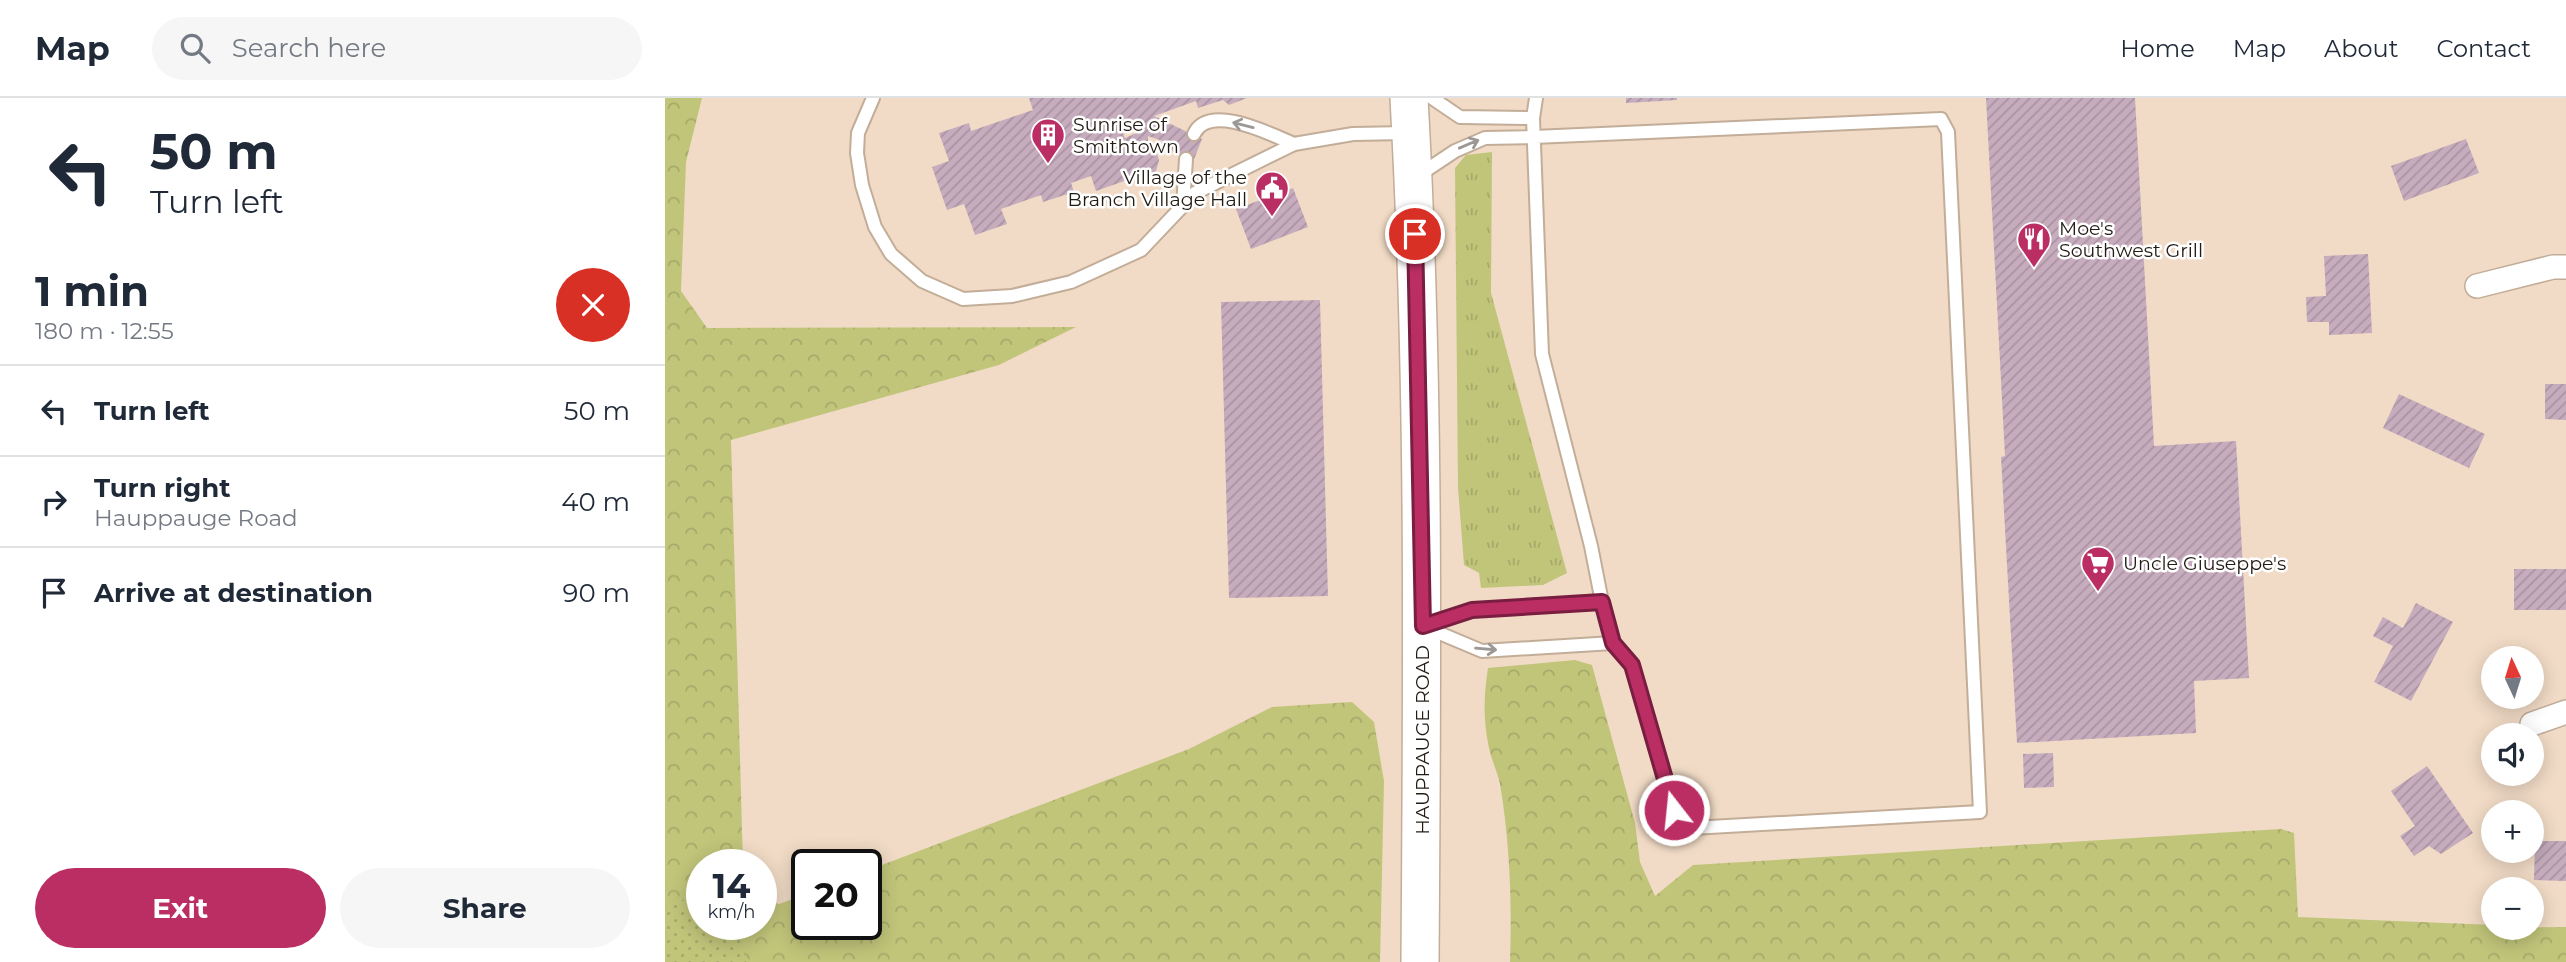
<!DOCTYPE html>
<meta charset="utf-8">
<style>
body{margin:0;font-family:Montserrat,sans-serif;background:#f6f6f7;color:#1f2937;height:100vh;display:flex;flex-direction:column;font-size:26px;white-space:nowrap}
*{box-sizing:border-box;margin:0}
p{font-size:23px;color:#747a83}
.icon{flex:none;width:38px;height:38px;fill:none;stroke:currentColor;stroke-width:2;stroke-linecap:round;stroke-linejoin:round}
.map{position:relative;flex:1;overflow:hidden}
.side{display:flex;flex-direction:column;background:#fff;width:665px}
.side>*{flex:none}
.top-card{background:#fff;color:#1f2937;overflow:hidden}
.needle{width:46px;rotate:356deg}
.controls{position:absolute;left:1816px;top:548px;display:grid;gap:14px}
.controls a{display:grid;place-items:center;width:63px;height:63px;border-radius:50%;background:#fff;box-shadow:0 4px 18px #0003;font-size:35px}
.speed{position:absolute;left:21px;top:751px;display:flex;gap:14px;font-size:35px;font-weight:700;text-align:center}
.speed>*{display:grid;place-content:center;width:91px;height:91px;border-radius:50%;background:#fff;box-shadow:0 4px 18px #0003;line-height:1}
.speed small{font-size:18px;font-weight:400}
.speed .limit{border:4px solid #111;border-radius:10px;background:#fff;color:#111}
.pin{position:absolute;display:grid;place-items:center;width:60px;height:60px;color:#fff;margin:-30px;border:4px solid #fff;border-radius:50%;box-shadow:0 2px 7px #0007}
.me{position:absolute;width:77px;margin:-38px;rotate:344deg;stroke-linejoin:round;filter:drop-shadow(0 0 5px #0008)}
.turn{display:flex;align-items:center;gap:24px;height:147px;padding:0 35px;font-size:32px}
.turn .icon{width:91px;height:91px;stroke-width:2.5}
.turn b{display:block;font-size:49px;line-height:60px}
.round{display:grid;place-items:center;flex:none;width:74px;height:74px;border-radius:37px;background:#f6f6f7}
.headline{display:flex;align-items:center;justify-content:space-between;height:119px;padding:0 35px}
h1{font-size:42px;font-weight:700;line-height:52px}
.cta{display:flex;gap:14px;margin-top:auto;padding:14px 35px}
.cta a{flex:1;height:80px;border-radius:42px;background:#ba2e63;color:#fff;font-size:28px;font-weight:700;line-height:80px;text-align:center}
.cta a+a{background:#f6f6f7;color:#1f2937}
ul{padding:0;list-style:none}
li{display:flex;align-items:center;gap:21px;height:91px;padding:0 35px;border-top:2px solid #e0e1e3}
li div{flex:1}
li b{display:block;font-size:26px}
li em{font-style:normal}
header{display:flex;align-items:center;gap:42px;box-sizing:border-box;height:98px;padding:0 35px;background:#fff;border-bottom:2px solid #e0e1e3}
header strong{font-size:33px}
nav{display:flex;gap:38px;margin-inline-start:auto;font-size:24px}
.search{width:490px;height:63px;background:#f6f6f7;display:flex;align-items:center;gap:18px;box-sizing:border-box;padding:0 24px;border-radius:38px;color:#747a83;font-size:26px}
main{display:flex;flex:1;min-height:0}
.map>svg:first-child{display:block}
.grass{fill:url(#grass-tufts)}
.forest{fill:url(#forest-crowns)}
.park{fill:url(#park-dots)}
.building{fill:url(#building-hatch);fill-rule:evenodd}
.lines{fill:none;stroke-linecap:round;stroke-linejoin:round}
.service-casing{stroke:#c2ad98;stroke-width:16}
.minor-casing{stroke:#c2ad98;stroke-width:26}
.primary-casing{stroke:#c2ad98;stroke-width:40}
.service{stroke:#fff;stroke-width:12}
.minor{stroke:#fff;stroke-width:23}
.primary{stroke:#fff;stroke-width:37}
.oneway{stroke:#9c9895}
.route-casing{stroke:#791e40;stroke-width:18}
.route{stroke:#ba2e63;stroke-width:12}
.labels{text-anchor:middle;dominant-baseline:central;stroke-width:5;stroke-linejoin:round;paint-order:stroke}
.poi-label{font-size:19px;fill:#221b13;stroke:#fff;text-anchor:start}
.street-label{font-size:19px;fill:#221b13;stroke:#fff}
</style>
<header>
<strong>Map</strong>
<div class="search"><svg class="icon" aria-label="search" viewBox="0 0 24 24"><circle cx="10" cy="10" r="6"/><path d="M15 15l6 6"/></svg>Search here</div>
<nav><a>Home</a><a>Map</a><a>About</a><a>Contact</a></nav>
</header>
<main>
<section class="side">
<div class="top-card">
<div class="turn"><svg class="icon" aria-label="left" viewBox="0 0 24 24"><path d="M17 20v-9H6M10 6l-5 5 5 5"/></svg><div><b>50 m</b>Turn left</div></div>
</div>
<div class="headline"><div><h1>1 min</h1><p>180 m · 12:55</p></div><a class="round" style="background:#d93025;color:#fff"><svg class="icon" aria-label="close" viewBox="0 0 24 24"><path d="M6 6l12 12M18 6L6 18"/></svg></a></div>
<ul>
<li><svg class="icon" aria-label="left" viewBox="0 0 24 24"><path d="M17 20v-9H6M10 6l-5 5 5 5"/></svg><div><b>Turn left</b></div><em>50 m</em></li>
<li><svg class="icon" aria-label="right" viewBox="0 0 24 24"><path d="M7 20v-9h11M14 6l5 5-5 5"/></svg><div><b>Turn right</b><p>Hauppauge Road</p></div><em>40 m</em></li>
<li><svg class="icon" aria-label="arrive" viewBox="0 0 24 24"><path d="M6 21V4h12l-3 4 3 4H6"/></svg><div><b>Arrive at destination</b></div><em>90 m</em></li>
</ul>
<div class="cta"><a>Exit</a><a>Share</a></div>
</section>
<div class="map">
<svg width="1901" height="864" viewBox="0 0 1901 864">
<defs>
<pattern id="grass-tufts" width="24" height="20" patternUnits="userSpaceOnUse" patternTransform="scale(1.75)"><rect width="24" height="20" fill="#c1c57a"/><path d="M3 7l-1-3M5 7V3M7 7l1-3M15 17l-1-3M17 17v-4M19 17l1-3" fill="none" stroke="#a6a969"/></pattern>
<pattern id="forest-crowns" width="20" height="18" patternUnits="userSpaceOnUse" patternTransform="scale(1.75)"><rect width="20" height="18" fill="#c1c57a"/><path d="M2 6a3 3 0 1 1 6 0M12 15a3 3 0 1 1 6 0" fill="none" stroke="#a6a969"/></pattern>
<pattern id="park-dots" width="8" height="8" patternUnits="userSpaceOnUse" patternTransform="scale(1.75)"><rect width="8" height="8" fill="#c1c57a"/><path d="M2 2h.1M6 6h.1" fill="none" stroke="#a6a969" stroke-width="1.8" stroke-linecap="round"/></pattern>
<pattern id="building-hatch" width="6" height="6" patternUnits="userSpaceOnUse" patternTransform="scale(1.75)"><rect width="6" height="6" fill="#c6acbd"/><path d="M-1 1l2-2M0 6l6-6M5 7l2-2" fill="none" stroke="#aa93a2"/></pattern>
</defs>
<rect width="100%" height="100%" fill="#f1dbc6"/>
<!-- grass -->
<polygon class="grass" points="827,54 826,195 902,475 878,487 816,490 814,475 799,467 793,390 790,70 801,57"/>
<!-- forest -->
<g class="forest">
<polygon points="0,0 37,0 21,64 16,193 42,230 411,229 334,267 66,342 78,766 37,766 37,826 96,826 96,800 114,806 142,796 142,826 201,826 201,773 524,651 607,609 687,604 709,624 719,683 715,864 0,864"/>
<path d="M910,562L927,567L970,725L975,764L990,798L1028,767L1616,731L1629,735L1633,819L1829,827V830L1901,829V864H845C847,805 845,745 835,686C832,672 825,659 823,645C818,619 819,596 823,570Z"/>
</g>
<!-- park -->
<polygon class="park" points="37,791 37,826 72,826 81,864 0,864 0,812"/>
<!-- building -->
<g class="building">
<path d="M364,0H582L564,7L558,2L533,10L531,3L489,18L537,41L528,64L505,52L506,46L483,38V45H488L494,62L490,77L468,84L462,82L431,93L426,78L406,85L409,94L378,104L376,97L336,111L342,126L310,137L299,106L282,112L267,69L284,63L274,35L304,25L306,33L368,12ZM455,28L474,34L460,40Z"/>
<polygon points="961,0 1012,0 1012,2 961,5"/>
<polygon points="1321,0 1470,0 1489,348 1571,343 1584,580 1529,583 1531,635 1352,645 1336,359 1340,358"/>
<polygon points="1801,41 1814,75 1739,103 1726,68"/>
<polygon points="628,90 643,129 586,151 571,111"/>
<polygon points="1703,156 1707,235 1664,237 1664,224 1642,224 1641,199 1661,198 1659,158"/>
<polygon points="655,202 663,498 564,500 556,204"/>
<polygon points="1880,286 1901,286 1901,322 1880,321"/>
<polygon points="1734,296 1820,336 1804,370 1718,330"/>
<rect x="1849" y="471" width="52" height="41"/>
<polygon points="1751,505 1788,524 1746,603 1709,584 1728,548 1708,538 1718,519 1738,530"/>
<polygon points="1388,655 1389,689 1359,690 1358,656"/>
<polygon points="1762,668 1808,735 1776,756 1764,748 1749,758 1735,738 1750,728 1726,693"/>
<polygon points="1870,743 1901,743 1901,783 1869,782"/>
</g>
<g class="lines">
<!-- service casing -->
<g class="service-casing">
<g id="service">
<polyline points="208,0 193,35 192,55 197,87 210,129 226,156 257,183 298,201 347,198 406,184 476,152 530,95 629,46 688,36 742,35"/>
<polyline points="767,0 795,19 868,20"/>
<path d="M529,36C544,4 607,37 629,46"/>
<polyline points="754,77 790,53 820,40 869,39 1276,21 1283,34 1315,714 1027,730 1009,712 967,567 948,545 937,504 926,448 877,256 868,20 871,0"/>
<polyline points="518,108 521,61"/>
<polyline points="761,527 807,512 937,504"/>
<polyline points="760,529 817,553 948,545"/>
</g>
</g>
<!-- minor casing -->
<g class="minor-casing">
<g id="minor">
<polyline points="1812,188 1888,169 1901,169"/>
<polyline points="1867,626 1901,614"/>
</g>
</g>
<!-- primary casing -->
<g class="primary-casing">
<path id="primary" d="M744,0C760,288 757,576 755,864"/>
</g>
<!-- service -->
<use href="#service" class="service"/>
<!-- minor -->
<use href="#minor" class="minor"/>
<!-- primary -->
<use href="#primary" class="primary"/>
</g>
<!-- one-way arrows -->
<defs><path id="oneway-shaft" d="M-6 0H5M1.5-3L5.5 0L1.5 3" fill="none" stroke-width="1.6" stroke-linecap="round" stroke-linejoin="round" transform="scale(1.75)"/></defs>
<g class="oneway">
<use href="#oneway-shaft" transform="translate(578 27) rotate(-166)"/>
<use href="#oneway-shaft" transform="translate(804 46) rotate(-23)"/>
<use href="#oneway-shaft" transform="translate(821 551) rotate(5)"/>
</g>
<g class="lines">
<!-- route casing -->
<g class="route-casing">
<polyline id="route" points="750,136 758,528 807,512 937,504 948,545 967,567 1009,712"/>
</g>
<!-- route -->
<use href="#route" class="route"/>
</g>
<!-- icons -->
<defs>
<g id="building-pin" transform="scale(1.75)"><path d="M0 17L-7.5 6A9.5 9.5 0 1 1 7.5 6Z" fill="#ba2e63" stroke="#fff"/><path d="M-4-6H4V6H1V3H-1V6H-4ZM-2.5-4.3h1.7v1.8h-1.7ZM.8-4.3h1.7v1.8H.8ZM-2.5-1h1.7V.8h-1.7ZM.8-1h1.7V.8H.8Z" fill="#fff"/></g>
<g id="civic-pin" transform="scale(1.75)"><path d="M0 17L-7.5 6A9.5 9.5 0 1 1 7.5 6Z" fill="#ba2e63" stroke="#fff"/><path d="M-.6-6.5H3V-4.5H.6V-3L4-1V1h2V6H-6V1h2V-1L-.6-3ZM-1.2 2.5V6h2.4V2.5Z" fill="#fff"/></g>
<g id="restaurant-pin" transform="scale(1.75)"><path d="M0 17L-7.5 6A9.5 9.5 0 1 1 7.5 6Z" fill="#ba2e63" stroke="#fff"/><path d="M-5-6h1v4h1v-4h1v4h1v-4h1v5L-1.5 .5V6h-2V.5L-5-1ZM5-6V6H3V1.5H1.5Q1.5-4 5-6Z" fill="#fff"/></g>
<g id="supermarket-pin" transform="scale(1.75)"><path d="M0 17L-7.5 6A9.5 9.5 0 1 1 7.5 6Z" fill="#ba2e63" stroke="#fff"/><path d="M-6-5.5h2.5l.6 2H6L4.5 2H-2.5L-4.4-4H-6ZM-1.5 3.2a1.3 1.3 0 1 0 .1 0ZM3 3.2a1.3 1.3 0 1 0 .1 0Z" fill="#fff"/></g>
</defs>
<g fill-rule="evenodd">
<use href="#building-pin" x="383" y="37"/>
<use href="#civic-pin" x="607" y="90"/>
<use href="#restaurant-pin" x="1369" y="141"/>
<use href="#supermarket-pin" x="1433" y="465"/>
</g>
<g class="labels">
<!-- poi labels -->
<g class="poi-label">
<text x="408" y="26">Sunrise of<tspan x="408" dy="22">Smithtown</tspan></text>
<text x="582" y="79" text-anchor="end">Village of the<tspan x="582" dy="22">Branch Village Hall</tspan></text>
<text x="1394" y="130">Moe's<tspan x="1394" dy="22">Southwest Grill</tspan></text>
<text x="1458" y="465">Uncle Giuseppe's</text>
</g>
<!-- street labels -->
<g class="street-label">
<text transform="translate(757 642) rotate(-90)">HAUPPAUGE ROAD</text>
</g>
</g>
</svg>
<div class="controls">
<a><svg class="needle" viewBox="-14 -14 28 28"><path d="M0-13l5 13h-10z" fill="#e53935"/><path d="M0 13l5-13h-10z" fill="#747a83"/></svg></a>
<a><svg class="icon" aria-label="sound" viewBox="0 0 24 24"><path d="M4 9h4l5-4v14l-5-4H4zM17 9q2 3 0 6"/></svg></a>
<a>+</a>
<a>−</a>
</div>
<div class="speed"><div>14<small>km/h</small></div><div class="limit">20</div></div>
<div class="pin" style="left:750px;top:136px;background:#d93025"><svg class="icon" aria-label="arrive" viewBox="0 0 24 24"><path d="M6 21V4h12l-3 4 3 4H6"/></svg></div>
<svg class="me" style="left:1009px;top:712px" viewBox="-20 -20 40 40"><circle r="17" fill="#ba2e63" stroke="#fff" stroke-width="3"/><path d="M0-11L8 9 0 5-8 9z" fill="#fff"/></svg>
</div>
</main>
